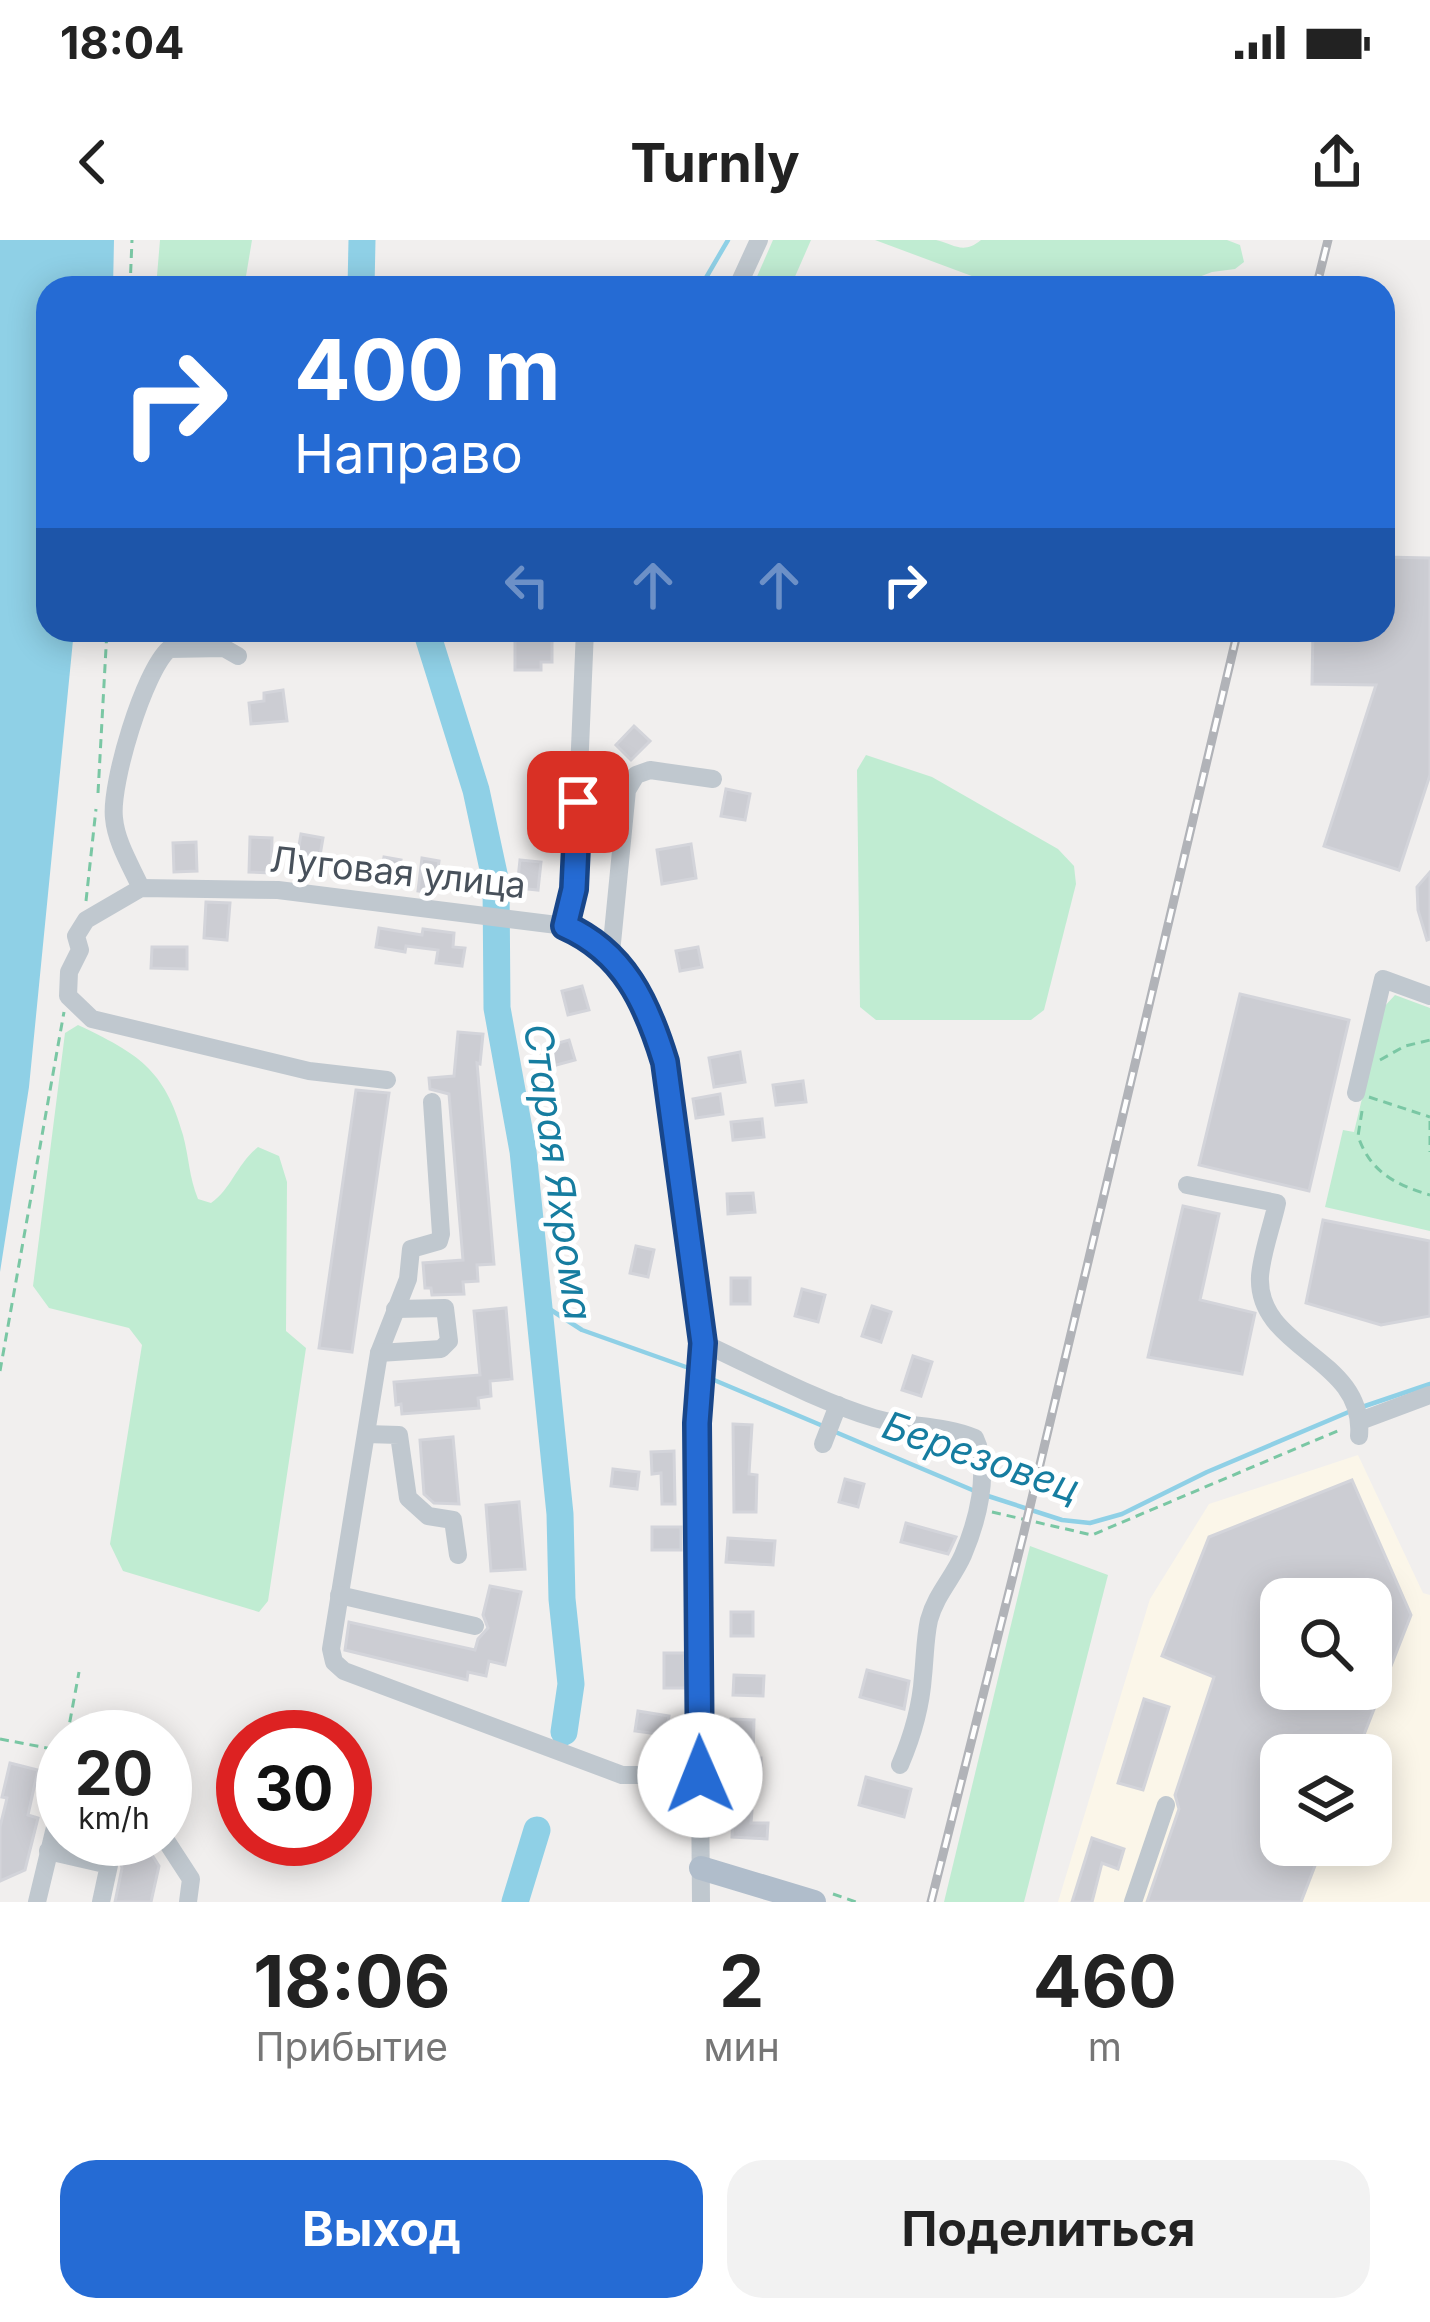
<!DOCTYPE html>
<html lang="ru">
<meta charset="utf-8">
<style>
body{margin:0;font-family:Inter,sans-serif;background:#f2f2f2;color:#222;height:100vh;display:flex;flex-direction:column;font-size:45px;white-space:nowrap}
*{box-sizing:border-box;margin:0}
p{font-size:39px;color:#767676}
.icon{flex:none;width:66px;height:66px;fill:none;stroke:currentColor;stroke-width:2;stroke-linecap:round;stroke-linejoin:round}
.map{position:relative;height:1662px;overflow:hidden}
.panel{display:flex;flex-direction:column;background:#fff;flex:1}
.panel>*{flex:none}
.banner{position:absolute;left:36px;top:36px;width:1359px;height:366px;border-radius:36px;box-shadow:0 6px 30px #0003;background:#256bd4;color:#fff;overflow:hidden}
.controls{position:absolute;left:1260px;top:1338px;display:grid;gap:24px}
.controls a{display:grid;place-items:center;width:132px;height:132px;border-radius:24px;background:#fff;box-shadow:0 6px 30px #0003;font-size:60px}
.speed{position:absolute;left:36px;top:1470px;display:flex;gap:24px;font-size:60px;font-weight:700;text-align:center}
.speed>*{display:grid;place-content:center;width:156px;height:156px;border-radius:50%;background:#fff;box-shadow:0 6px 30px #0003;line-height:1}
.speed small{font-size:30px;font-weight:400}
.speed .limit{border:18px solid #d22;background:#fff;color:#111}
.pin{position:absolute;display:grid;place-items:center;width:102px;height:102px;color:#fff;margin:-51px;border-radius:24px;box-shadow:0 6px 18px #0006}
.me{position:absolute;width:132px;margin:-66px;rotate:359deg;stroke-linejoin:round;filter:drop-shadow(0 0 9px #0008)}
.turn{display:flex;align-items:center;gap:42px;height:252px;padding:0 60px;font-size:54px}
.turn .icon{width:156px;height:156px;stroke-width:2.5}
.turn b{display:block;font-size:84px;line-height:102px}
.lanes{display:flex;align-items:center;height:114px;padding:0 60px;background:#0003;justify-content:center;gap:60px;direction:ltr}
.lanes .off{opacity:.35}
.eta{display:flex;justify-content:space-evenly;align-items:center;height:204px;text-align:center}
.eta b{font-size:72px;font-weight:700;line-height:84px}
.button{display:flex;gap:24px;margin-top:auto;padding:24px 60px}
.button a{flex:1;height:138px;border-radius:36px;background:#256bd4;color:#fff;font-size:48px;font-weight:700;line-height:138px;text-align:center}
.button a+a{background:#f2f2f2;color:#222}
.status{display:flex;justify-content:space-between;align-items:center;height:84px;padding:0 60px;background:#fff;direction:ltr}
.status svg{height:33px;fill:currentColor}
header{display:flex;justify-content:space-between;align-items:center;height:156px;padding:0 60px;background:#fff;font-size:54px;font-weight:700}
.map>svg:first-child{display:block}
.commercial{fill:#fbf6e9;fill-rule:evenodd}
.green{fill:#c0ecd2}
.water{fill:#8fd0e6}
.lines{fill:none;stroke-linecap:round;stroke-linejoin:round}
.stream{stroke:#8fd0e6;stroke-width:4.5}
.river{stroke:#8fd0e6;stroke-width:27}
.building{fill:#cccdd3;stroke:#d3d4da;stroke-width:3;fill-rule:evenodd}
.path{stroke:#7ac7a4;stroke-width:3;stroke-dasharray:9 6;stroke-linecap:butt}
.minor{stroke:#c0c8cf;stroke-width:18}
.major{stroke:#b0bdcb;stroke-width:24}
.rail-casing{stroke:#b1b3b8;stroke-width:9}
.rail{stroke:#fff;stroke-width:4.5;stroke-dasharray:14;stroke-linecap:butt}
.route-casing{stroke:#18468a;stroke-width:30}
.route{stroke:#256bd4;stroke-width:21}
.labels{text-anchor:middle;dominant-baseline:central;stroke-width:10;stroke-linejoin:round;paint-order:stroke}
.street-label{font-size:36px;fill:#48515b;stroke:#fff}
.water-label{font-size:39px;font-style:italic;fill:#167da0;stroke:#fff}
</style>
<div class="status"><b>18:04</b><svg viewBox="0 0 49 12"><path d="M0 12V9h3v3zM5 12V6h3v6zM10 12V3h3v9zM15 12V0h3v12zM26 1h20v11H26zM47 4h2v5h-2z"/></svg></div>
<header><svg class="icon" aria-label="back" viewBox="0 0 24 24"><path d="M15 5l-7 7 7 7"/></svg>Turnly<svg class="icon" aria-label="share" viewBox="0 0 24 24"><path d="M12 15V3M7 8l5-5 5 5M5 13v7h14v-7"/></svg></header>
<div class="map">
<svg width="1430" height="1662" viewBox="0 0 1430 1662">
<rect width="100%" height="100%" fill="#f1efee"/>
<!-- commercial -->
<path class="commercial" d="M1358,1215L1423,1353L1430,1355V1662H1058L1150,1359L1209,1264ZM1281,1359H1371V1449H1281ZM1281,1515H1371V1605H1281Z"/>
<!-- green -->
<g class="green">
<polygon points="160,0 252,0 244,48 156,48"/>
<polygon points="773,0 811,0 790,48 752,48"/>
<path d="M875,0C894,0 918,0 936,0C954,4 963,15 981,0H1227L1240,5L1244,22L1235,29L1212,32L1170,48H1004Z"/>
<polygon points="866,515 932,537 1058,609 1074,626 1076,644 1044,770 1031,780 876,780 860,767 857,530"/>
<polygon points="1395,755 1430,768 1430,991 1325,967 1343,890 1354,892 1384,767"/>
<path d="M78,785C137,813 165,829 183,895C189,917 189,937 198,959L211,963C232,948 236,925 258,907L279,916L287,942L286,1091L306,1108L268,1361L259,1372L123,1331L110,1304L142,1105L129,1088L49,1068L33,1046L65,793Z"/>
<polygon points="1030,1306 1108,1335 1024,1662 944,1662"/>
</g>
<!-- water -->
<polygon class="water" points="0,0 114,0 113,48 48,48 48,390 74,390 29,847 0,1032"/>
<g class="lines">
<!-- stream -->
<g class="stream">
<polyline points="700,48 728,0"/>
<polyline points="540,1076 551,1070 582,1090 686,1127"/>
<polyline points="714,1140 823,1186"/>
<polyline points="1362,1167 1430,1144"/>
<polyline points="833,1191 977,1252"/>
<polyline points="988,1256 1062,1280 1090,1283 1122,1274 1207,1232 1351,1171"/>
</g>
<!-- river -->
<g class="river">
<polyline points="361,48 362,0"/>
<polyline points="426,390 476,550 496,643 497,768 523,911 560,1274 562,1359 571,1444 564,1492"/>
<polyline points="515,1662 537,1590"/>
</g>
</g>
<!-- building -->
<g class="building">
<polygon points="1383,317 1430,318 1430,535 1399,630 1324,606 1376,445 1312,444 1313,390 1383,390"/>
<polygon points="515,397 552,397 552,422 541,422 541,430 515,430"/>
<polygon points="283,450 287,481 251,484 249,463 264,461 264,453"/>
<polygon points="634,486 650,501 631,520 616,505"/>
<polygon points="726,549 750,554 745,580 721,576"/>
<polygon points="301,594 323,598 317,633 295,629"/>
<polygon points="250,597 272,598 271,633 249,632"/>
<polygon points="196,602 197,631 174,632 173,603"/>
<polygon points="691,604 696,638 662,644 657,610"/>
<polygon points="384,617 401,620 396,648 379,645"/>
<polygon points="422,618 439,621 435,653 418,651"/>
<polygon points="520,620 541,622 538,650 517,648"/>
<polygon points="1430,632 1430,699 1427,700 1418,670 1417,647"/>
<polygon points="206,662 230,663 227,700 204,698"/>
<polygon points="379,688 422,695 423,689 454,693 453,707 465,708 462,726 436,723 438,710 406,706 405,712 376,707"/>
<polygon points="152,707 187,707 187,729 151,728"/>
<polygon points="698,707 702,727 680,731 676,711"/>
<polygon points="582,746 589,770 568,775 562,751"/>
<polygon points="1240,754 1349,780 1309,951 1199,925"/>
<polygon points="458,792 483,794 480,824 477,823 494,1024 477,1025 478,1041 463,1042 464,1054 432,1055 431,1048 425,1048 423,1023 463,1020 449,854 430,849 429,838 454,836"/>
<polygon points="569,800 575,820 553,826 547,806"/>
<polygon points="740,812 745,842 714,847 709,818"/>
<polygon points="803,841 806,862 776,865 773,845"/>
<polygon points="356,850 389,853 352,1112 319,1108"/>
<polygon points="720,854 723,874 696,878 693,859"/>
<polygon points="762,879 764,897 733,900 731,882"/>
<polygon points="753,953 755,972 728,974 727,954"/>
<polygon points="1183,966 1219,974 1200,1060 1255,1073 1242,1134 1148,1117"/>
<polygon points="1323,980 1430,1001 1430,1076 1381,1085 1306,1063"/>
<polygon points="636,1006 654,1010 648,1037 630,1033"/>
<rect x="731" y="1038" width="19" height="26"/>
<polygon points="802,1049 825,1055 818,1082 795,1076"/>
<polygon points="872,1066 891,1072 881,1102 862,1096"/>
<polygon points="506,1068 512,1139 490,1141 491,1156 478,1158 479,1168 402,1174 401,1164 396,1165 394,1142 480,1135 474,1071"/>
<polygon points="913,1116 932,1122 921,1156 902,1150"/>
<polygon points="733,1184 752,1185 749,1234 757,1235 756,1272 734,1272"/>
<polygon points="453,1197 459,1264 434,1263 424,1254 420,1200"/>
<polygon points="674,1211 675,1264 662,1264 661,1233 652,1234 651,1212"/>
<polygon points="613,1229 639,1232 637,1249 611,1246"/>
<polygon points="845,1239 864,1244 858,1267 839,1262"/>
<path d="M1352,1240L1411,1375L1356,1515H1281V1605H1323L1301,1662H1147L1179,1569L1175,1555L1214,1437L1162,1416L1209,1297ZM1281,1359H1371V1449H1281Z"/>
<polygon points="519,1262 525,1329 491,1331 486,1265"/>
<polygon points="906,1283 956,1297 948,1314 901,1302"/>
<rect x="652" y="1287" width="29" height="23"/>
<polygon points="728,1298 775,1301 773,1325 726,1322"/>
<polygon points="490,1346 521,1352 505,1425 489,1421 486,1436 468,1432 467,1440 345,1410 349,1382 475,1410 478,1399 488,1388 483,1375"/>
<rect x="731" y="1372" width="22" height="24"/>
<polygon points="664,1413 685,1413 686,1448 664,1448"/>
<polygon points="867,1430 909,1441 904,1469 860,1457"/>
<polygon points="734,1435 764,1436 763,1456 733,1455"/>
<polygon points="1144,1459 1169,1467 1143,1550 1118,1543"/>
<polygon points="638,1471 669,1476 666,1495 635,1491"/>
<polygon points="731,1479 754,1480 753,1518 761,1518 761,1536 732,1536"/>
<polygon points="10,1523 38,1530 28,1575 38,1578 25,1630 0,1641 0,1587 7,1558 2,1557"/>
<polygon points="866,1537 911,1549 904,1577 859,1565"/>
<rect x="656" y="1555" width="23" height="22"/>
<polygon points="733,1571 752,1571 751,1583 768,1583 767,1599 732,1597"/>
<polygon points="1092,1598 1124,1609 1118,1629 1102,1623 1092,1662 1072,1662"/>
<polygon points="72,1599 142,1599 159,1626 151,1662 115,1662 122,1628 119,1616 72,1603"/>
</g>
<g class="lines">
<!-- path -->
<g class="path">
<polyline points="130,48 132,0"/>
<polyline points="98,553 107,390"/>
<polyline points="86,661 96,569"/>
<polyline points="1380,820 1405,806 1430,800"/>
<polyline points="1369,857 1430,877"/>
<path d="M1362,871L1358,896C1370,932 1396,945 1430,955"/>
<polyline points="1430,881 1430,912"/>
<polyline points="0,1131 64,772"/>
<polyline points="992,1272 1092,1295 1342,1189"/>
<polyline points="67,1497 79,1432"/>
<polyline points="0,1499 63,1511"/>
<polyline points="833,1654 856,1662"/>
</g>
<!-- minor -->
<g class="minor">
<polyline points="737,48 759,0"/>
<path d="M141,648C131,626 116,602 114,578C110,544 144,431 169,409L224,408L238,416"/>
<polyline points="565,686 574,649 585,390"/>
<polyline points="611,713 627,550 636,535 650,530 713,539"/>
<polyline points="387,840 309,831 92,779 68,756 69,732 80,710 76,696 86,680 141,648 278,650 565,686 611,713 635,747 653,782 665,822 703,1103 703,1144 697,1183 701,1662"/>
<polyline points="1356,853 1383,739 1430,756"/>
<polyline points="432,862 441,994 439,1001 411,1009 408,1039 379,1113 331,1409 334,1422 344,1431 622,1535 700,1535"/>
<path d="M1187,945L1277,963C1272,986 1262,1012 1260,1036C1256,1110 1366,1117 1359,1196"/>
<path d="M703,1103C759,1129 815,1160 874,1178C908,1188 942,1184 975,1198C991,1232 977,1282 963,1315C953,1338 936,1354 929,1380C925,1398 925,1417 923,1436C921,1466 912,1497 900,1525"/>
<polyline points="379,1113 441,1109 449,1101 445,1068 395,1069"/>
<polyline points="1360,1181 1430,1155"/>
<polyline points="366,1194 399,1195 408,1258 428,1276 453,1280 458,1315"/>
<polyline points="823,1204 838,1165"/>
<polyline points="339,1355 475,1386"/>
<polyline points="165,1599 191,1639 188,1662"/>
<polyline points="48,1611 109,1625 101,1662"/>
<polyline points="37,1662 63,1554"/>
<polyline points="1133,1662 1166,1565"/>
</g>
<!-- major -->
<polyline class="major" points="701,1628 814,1662"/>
<!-- rail casing -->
<g class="rail-casing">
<g id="rail">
<polyline points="1316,48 1328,0"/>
<polyline points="931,1662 1023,1296 1238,390"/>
</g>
</g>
<!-- rail -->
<use href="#rail" class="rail"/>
</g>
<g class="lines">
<!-- route casing -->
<g class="route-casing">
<path id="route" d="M578,562L574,649L565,686C624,712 647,763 665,822L703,1103L697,1183L700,1535"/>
</g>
<!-- route -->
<use href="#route" class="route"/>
</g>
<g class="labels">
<!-- street labels -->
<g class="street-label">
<text transform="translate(398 632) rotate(6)">Луговая улица</text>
</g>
<!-- water labels -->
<g class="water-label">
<text transform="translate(559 932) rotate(82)">Старая Яхрома</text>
<text transform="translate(981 1216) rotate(19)">Березовец</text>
</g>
</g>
</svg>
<div class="controls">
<a><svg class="icon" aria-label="search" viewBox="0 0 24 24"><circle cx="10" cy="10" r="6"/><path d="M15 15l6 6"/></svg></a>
<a><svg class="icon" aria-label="layers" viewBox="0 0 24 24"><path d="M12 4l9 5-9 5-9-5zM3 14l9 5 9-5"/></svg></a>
</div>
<div class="speed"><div>20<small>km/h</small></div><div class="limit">30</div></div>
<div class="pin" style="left:578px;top:562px;background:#d93025"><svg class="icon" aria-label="arrive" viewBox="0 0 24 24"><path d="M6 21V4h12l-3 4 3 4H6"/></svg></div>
<svg class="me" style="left:700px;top:1535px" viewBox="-20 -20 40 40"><circle r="19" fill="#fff"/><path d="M0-13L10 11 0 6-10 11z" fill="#256bd4"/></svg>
<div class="banner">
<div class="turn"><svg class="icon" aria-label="right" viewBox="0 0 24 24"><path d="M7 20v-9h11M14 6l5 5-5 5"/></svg><div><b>400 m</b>Направо</div></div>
<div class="lanes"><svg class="icon off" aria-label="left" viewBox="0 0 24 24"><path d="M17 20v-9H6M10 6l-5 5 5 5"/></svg><svg class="icon off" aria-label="ahead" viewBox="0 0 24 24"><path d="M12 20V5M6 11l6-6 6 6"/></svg><svg class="icon off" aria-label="ahead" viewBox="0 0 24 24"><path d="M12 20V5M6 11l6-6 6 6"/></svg><svg class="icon" aria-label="right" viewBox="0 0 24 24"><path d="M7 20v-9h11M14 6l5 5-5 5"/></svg></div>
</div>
</div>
<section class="panel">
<div class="eta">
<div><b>18:06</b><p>Прибытие</p></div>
<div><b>2</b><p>мин</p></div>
<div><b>460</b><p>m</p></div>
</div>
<div class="button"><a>Выход</a><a>Поделиться</a></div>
</section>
